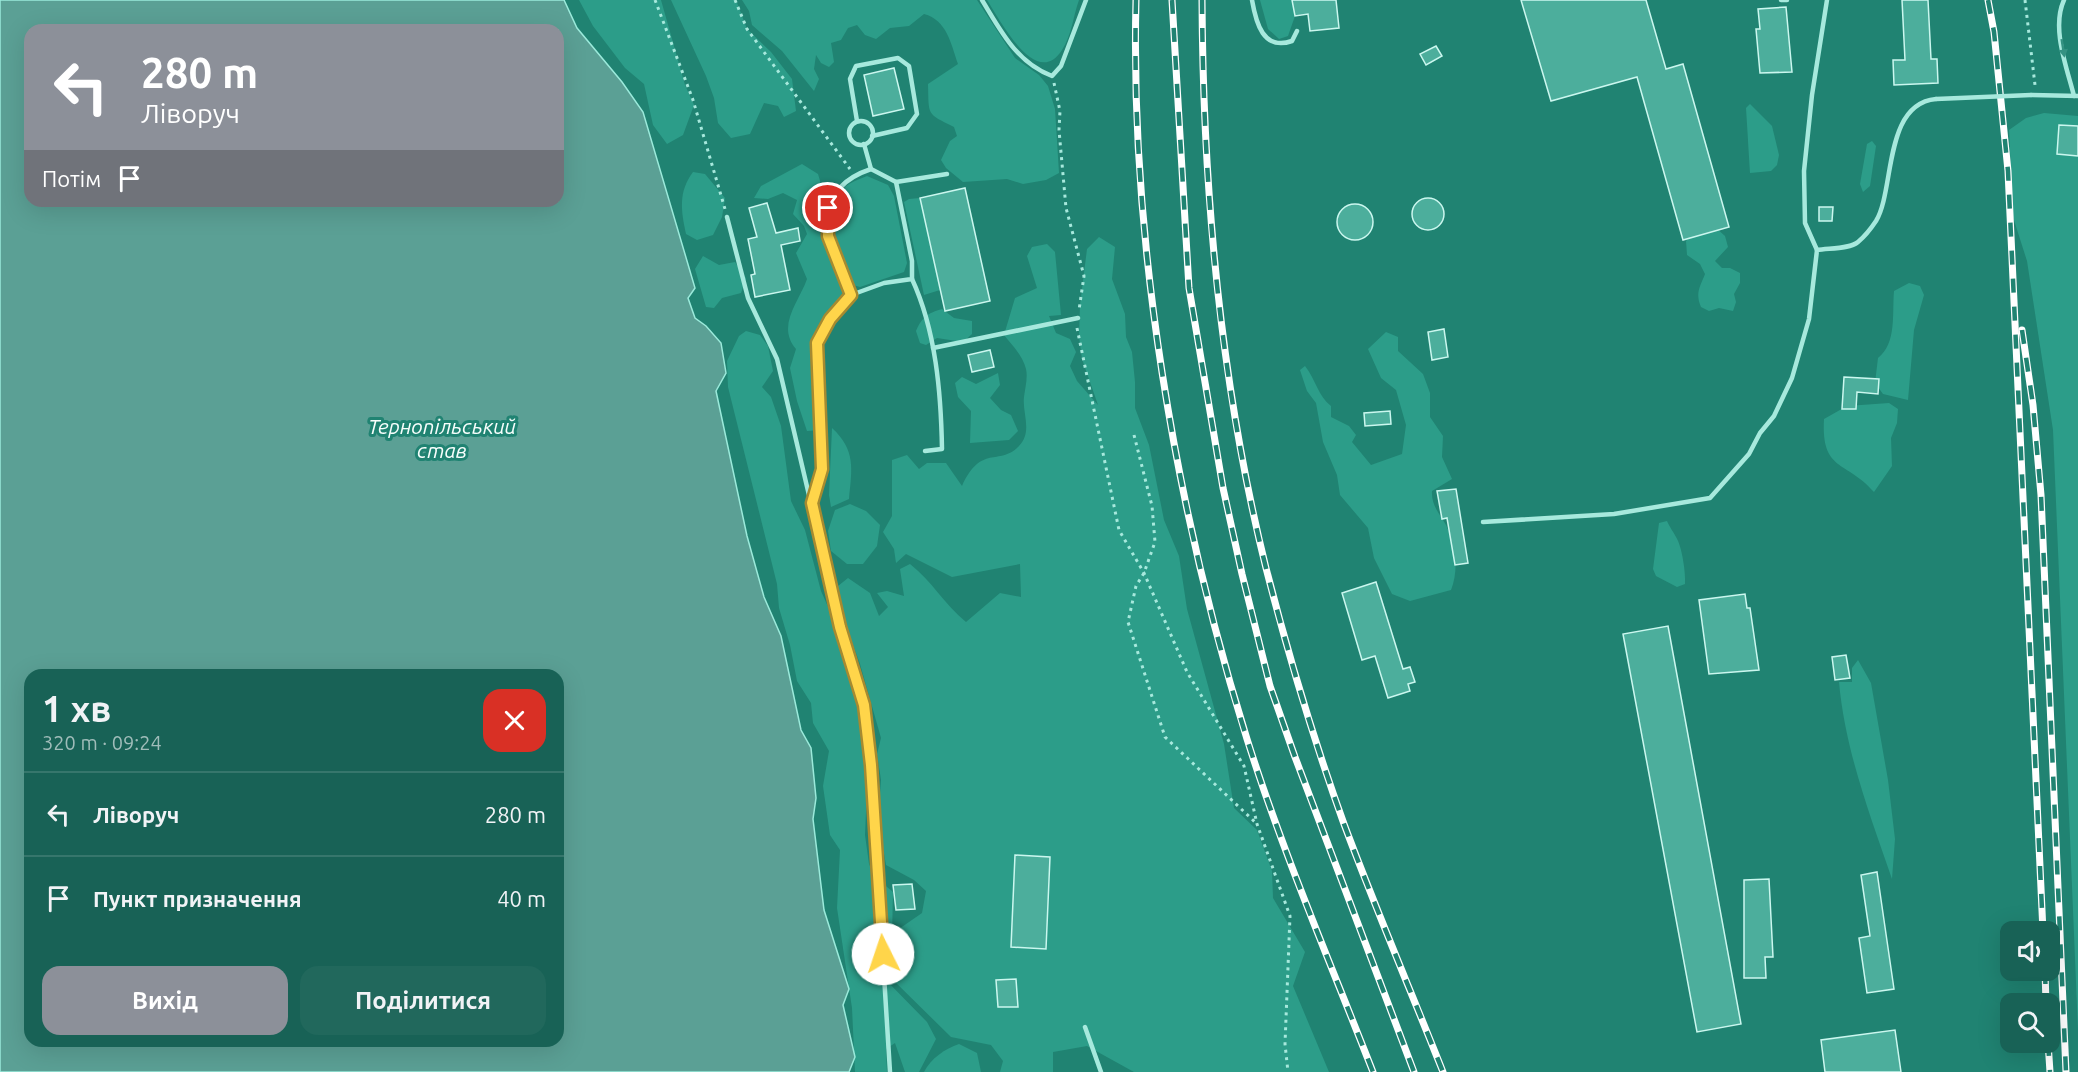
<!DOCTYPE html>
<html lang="uk">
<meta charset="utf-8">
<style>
body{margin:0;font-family:Ubuntu,sans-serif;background:#21685c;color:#f1f3f6;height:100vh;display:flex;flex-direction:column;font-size:22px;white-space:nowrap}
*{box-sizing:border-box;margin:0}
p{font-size:20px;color:#9fbcb9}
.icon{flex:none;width:33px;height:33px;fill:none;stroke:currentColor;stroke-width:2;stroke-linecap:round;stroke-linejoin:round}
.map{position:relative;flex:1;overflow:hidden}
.details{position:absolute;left:24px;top:669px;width:540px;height:378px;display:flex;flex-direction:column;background:#186256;border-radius:18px;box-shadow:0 6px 24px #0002}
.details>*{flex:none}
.guide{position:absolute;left:24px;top:24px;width:540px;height:183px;border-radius:18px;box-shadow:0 6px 24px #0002;background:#8c9099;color:#fff;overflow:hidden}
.tools{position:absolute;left:2000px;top:921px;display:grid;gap:12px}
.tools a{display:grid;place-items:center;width:60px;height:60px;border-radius:12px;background:#186256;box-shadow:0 6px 24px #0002;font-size:30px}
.pin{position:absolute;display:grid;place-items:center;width:51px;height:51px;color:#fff;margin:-26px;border:3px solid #fff;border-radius:50%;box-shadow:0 2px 6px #0007}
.me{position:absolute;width:66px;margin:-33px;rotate:356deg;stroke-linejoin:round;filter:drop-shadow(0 0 4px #0008)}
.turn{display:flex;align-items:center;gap:21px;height:126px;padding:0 18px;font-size:27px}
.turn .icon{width:78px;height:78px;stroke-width:2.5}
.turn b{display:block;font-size:42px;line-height:51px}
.then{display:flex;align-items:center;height:57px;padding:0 18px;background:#0003;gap:12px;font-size:22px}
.round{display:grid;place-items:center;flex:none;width:63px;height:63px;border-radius:18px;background:#21685c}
.headline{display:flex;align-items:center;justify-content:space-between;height:102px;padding:0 18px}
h1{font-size:36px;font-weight:600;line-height:45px}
.action{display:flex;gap:12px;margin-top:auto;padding:12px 18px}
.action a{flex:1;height:69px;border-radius:18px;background:#8c9099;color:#fff;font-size:24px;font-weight:600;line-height:69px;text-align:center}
.action a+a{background:#21685c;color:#f1f3f6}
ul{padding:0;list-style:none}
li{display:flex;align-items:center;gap:18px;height:84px;padding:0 18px;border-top:2px solid #36766c}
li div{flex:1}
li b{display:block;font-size:22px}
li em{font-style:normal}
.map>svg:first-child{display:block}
.green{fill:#2c9d89}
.water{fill:#5ba095;stroke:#9beadb;stroke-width:1.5;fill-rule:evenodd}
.building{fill:#4cae9c;stroke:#cbf7ef;stroke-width:1.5}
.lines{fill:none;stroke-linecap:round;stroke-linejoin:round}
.path{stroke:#a7e9dd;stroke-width:3;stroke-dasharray:3 4.5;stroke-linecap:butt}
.service{stroke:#a7e9dd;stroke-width:4.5}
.rail-casing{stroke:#fff;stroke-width:7}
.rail{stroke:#208372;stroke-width:4.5;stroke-dasharray:14;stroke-linecap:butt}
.service-bridge{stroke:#a7e9dd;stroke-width:4.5}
.oneway{fill:#349282}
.route-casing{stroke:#a68a30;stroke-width:15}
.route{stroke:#ffd54a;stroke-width:10}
.labels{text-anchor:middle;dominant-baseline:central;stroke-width:6;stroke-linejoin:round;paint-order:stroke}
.water-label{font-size:21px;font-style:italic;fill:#f7fefc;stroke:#208372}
</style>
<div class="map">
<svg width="2078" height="1072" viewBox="0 0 2078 1072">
<rect width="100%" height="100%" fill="#208372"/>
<!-- green -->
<g class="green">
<polygon points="579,0 661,0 685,85 694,105 683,135 667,144 653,125 644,84 625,68 593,26"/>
<polygon points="671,0 736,0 747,29 771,52 792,79 796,111 784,117 778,106 764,103 750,134 731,138 718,123 714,98 706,76"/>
<path d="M742,0H977L1015,58L1039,75L1048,86L1055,109L1059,173L1046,180L1023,184L1007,179L963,182L946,168L941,160L950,141L957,136L954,127C926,113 929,116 928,84L958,64C951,44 947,20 924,14L909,26L890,28L876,39L865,35L857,25L848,28L841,40L831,43L834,62L829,67L821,63L816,55L814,69L819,79L814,91L782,51L752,25L749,11Z"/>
<path d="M987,0H1079C1073,16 1072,35 1062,50C1036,91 999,18 987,0Z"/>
<polygon points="1260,0 1292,0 1295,16 1288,36 1279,39 1268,29"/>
<polygon points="1750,104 1772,126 1779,155 1777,165 1771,171 1750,173 1746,108"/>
<polygon points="2044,113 2078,116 2078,1030 2053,430 2027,261 2013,217 2009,130 2026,118"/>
<polygon points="1872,141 1876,146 1870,186 1863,192 1860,184 1867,144"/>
<path d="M802,164L818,174L831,218C838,190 839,187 867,176L888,185L894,196L907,263L904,272L860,287L853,285L845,299L822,327L824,349L812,386L823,404L821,430L807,431L797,401L790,368L796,349C776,326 799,302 807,279L796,253L807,234L804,226L793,214L797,200L783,193L768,199L754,198L761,186Z"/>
<path d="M693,172L705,174L725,198L722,217L713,235L697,240L686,234C681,211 678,192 693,172Z"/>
<polygon points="920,198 940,290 924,295 904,202 909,199"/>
<path d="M1716,228L1725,236L1728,247L1715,261L1722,268H1730L1740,273V283L1734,294L1736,302L1733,311L1719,308L1709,311L1701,307C1695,293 1700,287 1705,274L1700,264L1687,255L1686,241L1694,232Z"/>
<path d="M1099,237L1115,247L1112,279L1125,314L1126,337L1132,352L1135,382V408L1149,445L1164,520L1179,556L1187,609L1224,744L1234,808L1257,830L1272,871L1273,898L1305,952L1293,986L1329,1072H1134L1087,1046L1053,1052V1072H1000L1003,1061L991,1045L951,1037L888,975L893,961L896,931L922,913L926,891L914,880L886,865L878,818L881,780L877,754L881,738L860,664L833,590L848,578L870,593L879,616L888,607L877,593L887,591L904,596L900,569L910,564C932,581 944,604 966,622L1000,593L1021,597L1020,564L952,577L906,554L896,563L894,549L883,532L892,516V460L907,455L919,469L927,463H946L962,486C982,443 999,467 1019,446C1033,432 1022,413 1024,397C1025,388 1028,378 1026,369C1023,356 1012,345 1004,335L1015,298L1037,288L1027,256L1032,247L1047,244L1055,252L1061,315L1049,316L1056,333L1070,339L1076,352L1070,366L1077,381L1098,405L1082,359L1079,336L1080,305L1087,249Z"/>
<polygon points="703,256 719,265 735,262 746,278 741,293 722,298 714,308 706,307 695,269"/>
<path d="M1909,283L1920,286L1924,295L1914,330L1908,400L1883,394L1875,383L1878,358C1897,343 1892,314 1894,291Z"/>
<path d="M942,309L954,318L972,321V334L963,342L937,338L926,345L920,343L916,331C922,317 928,313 942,309Z"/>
<polygon points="746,331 760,335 768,346 773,371 762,387 771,397 781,426 791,501 805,530 821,591 837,627 840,652 855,668 860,700 870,722 865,835 869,864 874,876 893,892 892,937 882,976 927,1022 936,1039 919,1072 905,1072 895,1043 886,1049 887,1072 855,1072 852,1008 837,908 840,850 830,835 823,786 829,751 813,723 811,703 797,681 790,645 779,608 777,584 728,387 727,361 739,336"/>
<path d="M1386,332L1398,337V351L1423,374L1430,393V417L1443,436L1442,457L1452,479L1432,491C1431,505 1439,513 1446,525C1456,545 1459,570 1451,590L1410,601L1392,594L1374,558L1368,528L1340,495L1337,475L1323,442L1316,403L1307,391L1300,370L1305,366C1316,380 1318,396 1331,406V417L1349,426L1356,435L1352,442L1371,465L1402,454L1406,425L1396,390L1381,378L1368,349Z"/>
<polygon points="998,373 1000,385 990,398 1001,410 1011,415 1018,431 1009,440 970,443 971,411 958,397 955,383 962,377 976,384"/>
<path d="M1889,403L1898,409L1897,423L1891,438L1892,466L1874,492C1846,460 1821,472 1824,419L1847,406Z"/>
<path d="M832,428C856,450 852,469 849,499L831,507L829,495Z"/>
<polygon points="850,504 866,511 880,525 877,546 863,564 847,564 831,551 828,531 835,510"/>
<path d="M1667,521C1670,528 1673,531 1676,537C1682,546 1686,574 1685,584L1677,587L1656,576L1653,569L1659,523Z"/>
<path d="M1858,660L1871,683L1888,780L1895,839L1892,879C1870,815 1845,750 1839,682H1852V668Z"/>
<path d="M959,1044L977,1053L981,1072H924C931,1058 945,1049 959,1044Z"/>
</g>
<!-- water -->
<path class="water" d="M0,0H564L577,28L622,82L643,112L695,288L688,298L695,318L706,326L721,343L726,373L716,391L747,536L764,597L781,636L801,730L811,748L816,798L813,819L824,910L849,989L843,1005L855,1057L849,1072H0ZM30,30H558V201H30ZM30,675H558V1041H30Z"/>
<!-- building -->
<g class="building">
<polygon points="1292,0 1336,0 1339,28 1310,31 1308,14 1295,16"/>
<polygon points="1521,0 1646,0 1666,69 1683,64 1729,227 1683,240 1637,77 1551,101"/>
<polygon points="1902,0 1928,0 1931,59 1937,59 1938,83 1894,85 1893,60 1905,60"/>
<polygon points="1786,7 1792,72 1760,73 1756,29 1760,29 1758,9"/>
<polygon points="1436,46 1442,56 1426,65 1420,54"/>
<polygon points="894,68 904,109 873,116 864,75"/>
<polygon points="2059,125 2078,126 2078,156 2057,154"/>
<polygon points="965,188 990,301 945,311 920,198"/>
<circle cx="1428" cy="214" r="16"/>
<polygon points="767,203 776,233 798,228 800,241 781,245 790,290 755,297 751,275 755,274 748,239 757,237 749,208"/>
<circle cx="1355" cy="222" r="18"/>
<polygon points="1819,207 1833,207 1832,221 1819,221"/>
<polygon points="1444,329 1448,357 1432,360 1428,332"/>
<polygon points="990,350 994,367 972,372 968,355"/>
<polygon points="1844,377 1879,379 1878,394 1857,392 1856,409 1842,409"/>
<polygon points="1390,411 1391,424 1365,426 1364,413"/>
<polygon points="1456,489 1468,563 1455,565 1447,518 1442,519 1437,491"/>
<polygon points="1376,582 1403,669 1410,667 1415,682 1408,684 1410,691 1388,698 1375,656 1362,660 1342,593"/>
<polygon points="1745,594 1747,608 1750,608 1759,670 1709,674 1699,600"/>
<polygon points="1668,626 1741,1024 1697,1032 1623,634"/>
<polygon points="1846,655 1850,678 1835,680 1832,657"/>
<polygon points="1015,855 1050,857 1046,949 1011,947"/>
<polygon points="1877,872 1894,989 1867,993 1859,938 1870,936 1861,875"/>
<polygon points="1769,879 1773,957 1765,957 1766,978 1744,978 1744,880"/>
<polygon points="912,884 915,909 896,910 893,885"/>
<polygon points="1016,979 1018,1007 998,1007 996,980"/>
<polygon points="1895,1030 1901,1072 1825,1072 1821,1040"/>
</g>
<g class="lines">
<!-- path -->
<g class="path">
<polyline points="655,0 693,100 725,209"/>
<polyline points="735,0 747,29 850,169"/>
<polyline points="2025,0 2035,85"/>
<polyline points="1054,83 1060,111 1059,130 1066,208 1084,276 1079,310"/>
<polyline points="1077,328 1119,530 1144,573 1187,672 1244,766 1257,824 1290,916 1285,1044 1288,1072"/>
<polyline points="1134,435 1152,506 1155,542 1144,573 1136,586 1128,622 1165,737 1256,823"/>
</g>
<!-- service -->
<g class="service">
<path d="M982,0C1001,31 1016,62 1052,76L1061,66L1086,0"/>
<path d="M1252,0C1256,23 1263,51 1292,41L1297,31"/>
<polyline points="1781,0 1787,0"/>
<path d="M2064,0C2051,28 2067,68 2074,96"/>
<polyline points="2031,95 2078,96"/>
<polyline points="857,121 850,79 856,66 898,58 909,66 917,114 907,128 872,136"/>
<circle cx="861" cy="133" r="12"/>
<polyline points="896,182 947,174"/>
<polyline points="727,217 748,298 777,359 840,627 864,705 871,765 890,1072"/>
<polyline points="1817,250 1805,223 1804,171 1812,95 1827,0"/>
<path d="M912,279C936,331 941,393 942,449L925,451"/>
<path d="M851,295C833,247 803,192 871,169"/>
<polyline points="933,348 1078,318"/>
<polyline points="813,500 822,469 817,343 830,319 851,295 884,283 912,279 912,261 896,182 871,169 864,144"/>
<path d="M1483,522L1614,514L1710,498L1749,454L1760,433L1774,416L1792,378L1809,319L1817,250C1829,248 1850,249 1858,242C1864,237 1872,227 1876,221C1895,190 1883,104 1936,99"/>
<polyline points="1085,1027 1101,1072"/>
</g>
<!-- rail casing -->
<g class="rail-casing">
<g id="rail">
<path d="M1136,0C1130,241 1175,509 1247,739C1283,853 1330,962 1373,1072"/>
<polyline points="1172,0 1189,288 1223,488 1242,574 1270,686 1295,757 1414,1072"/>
<path d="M1202,0C1203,191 1220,383 1266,568C1288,654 1314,741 1344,824C1375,907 1410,989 1443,1072"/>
<polyline points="1988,0 1994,32 2008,171 2043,932"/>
<polyline points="2022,330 2033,405 2041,495 2066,1072"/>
<polyline points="2045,970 2046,1004"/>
<polyline points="2048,1042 2050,1072"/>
</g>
</g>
<!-- rail -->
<use href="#rail" class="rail"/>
<!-- service-bridge -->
<polyline class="service-bridge" points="1936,99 2031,95"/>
</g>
<!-- one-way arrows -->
<defs><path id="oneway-solid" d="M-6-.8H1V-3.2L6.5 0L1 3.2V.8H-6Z" transform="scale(1.5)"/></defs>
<use class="oneway" href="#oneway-solid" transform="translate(2063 48) rotate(81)"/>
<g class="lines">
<!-- route casing -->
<g class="route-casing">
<polyline id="route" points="828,208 828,236 851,295 830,319 817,343 822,469 812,503 840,627 864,705 871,765 883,954"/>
</g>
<!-- route -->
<use href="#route" class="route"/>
</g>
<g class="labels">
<!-- water labels -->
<g class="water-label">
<text x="442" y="426">Тернопільський<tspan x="442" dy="24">став</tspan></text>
</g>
</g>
</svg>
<div class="tools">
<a><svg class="icon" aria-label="sound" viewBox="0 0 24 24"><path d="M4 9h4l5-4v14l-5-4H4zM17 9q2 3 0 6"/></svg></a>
<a><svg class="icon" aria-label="search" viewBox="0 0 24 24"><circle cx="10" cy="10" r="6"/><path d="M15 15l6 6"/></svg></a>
</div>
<div class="pin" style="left:828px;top:208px;background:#d93025"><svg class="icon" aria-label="arrive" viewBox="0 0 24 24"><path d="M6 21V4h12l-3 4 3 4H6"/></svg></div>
<svg class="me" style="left:883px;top:954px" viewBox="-20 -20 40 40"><circle r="19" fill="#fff"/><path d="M0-13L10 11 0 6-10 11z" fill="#ffd54a"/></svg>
<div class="guide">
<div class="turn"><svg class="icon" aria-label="left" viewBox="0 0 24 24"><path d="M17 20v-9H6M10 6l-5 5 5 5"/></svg><div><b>280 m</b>Ліворуч</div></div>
<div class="then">Потім<svg class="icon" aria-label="arrive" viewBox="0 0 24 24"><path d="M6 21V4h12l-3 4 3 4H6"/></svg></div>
</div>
<section class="details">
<div class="headline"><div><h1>1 хв</h1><p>320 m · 09:24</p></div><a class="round" style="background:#d93025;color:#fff"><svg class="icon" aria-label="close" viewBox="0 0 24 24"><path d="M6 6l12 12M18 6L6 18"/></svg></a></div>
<ul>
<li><svg class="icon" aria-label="left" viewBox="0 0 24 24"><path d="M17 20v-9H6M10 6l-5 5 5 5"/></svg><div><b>Ліворуч</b></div><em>280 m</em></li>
<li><svg class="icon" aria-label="arrive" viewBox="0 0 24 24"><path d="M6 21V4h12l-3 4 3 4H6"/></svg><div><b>Пункт призначення</b></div><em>40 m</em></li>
</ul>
<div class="action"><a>Вихід</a><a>Поділитися</a></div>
</section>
</div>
